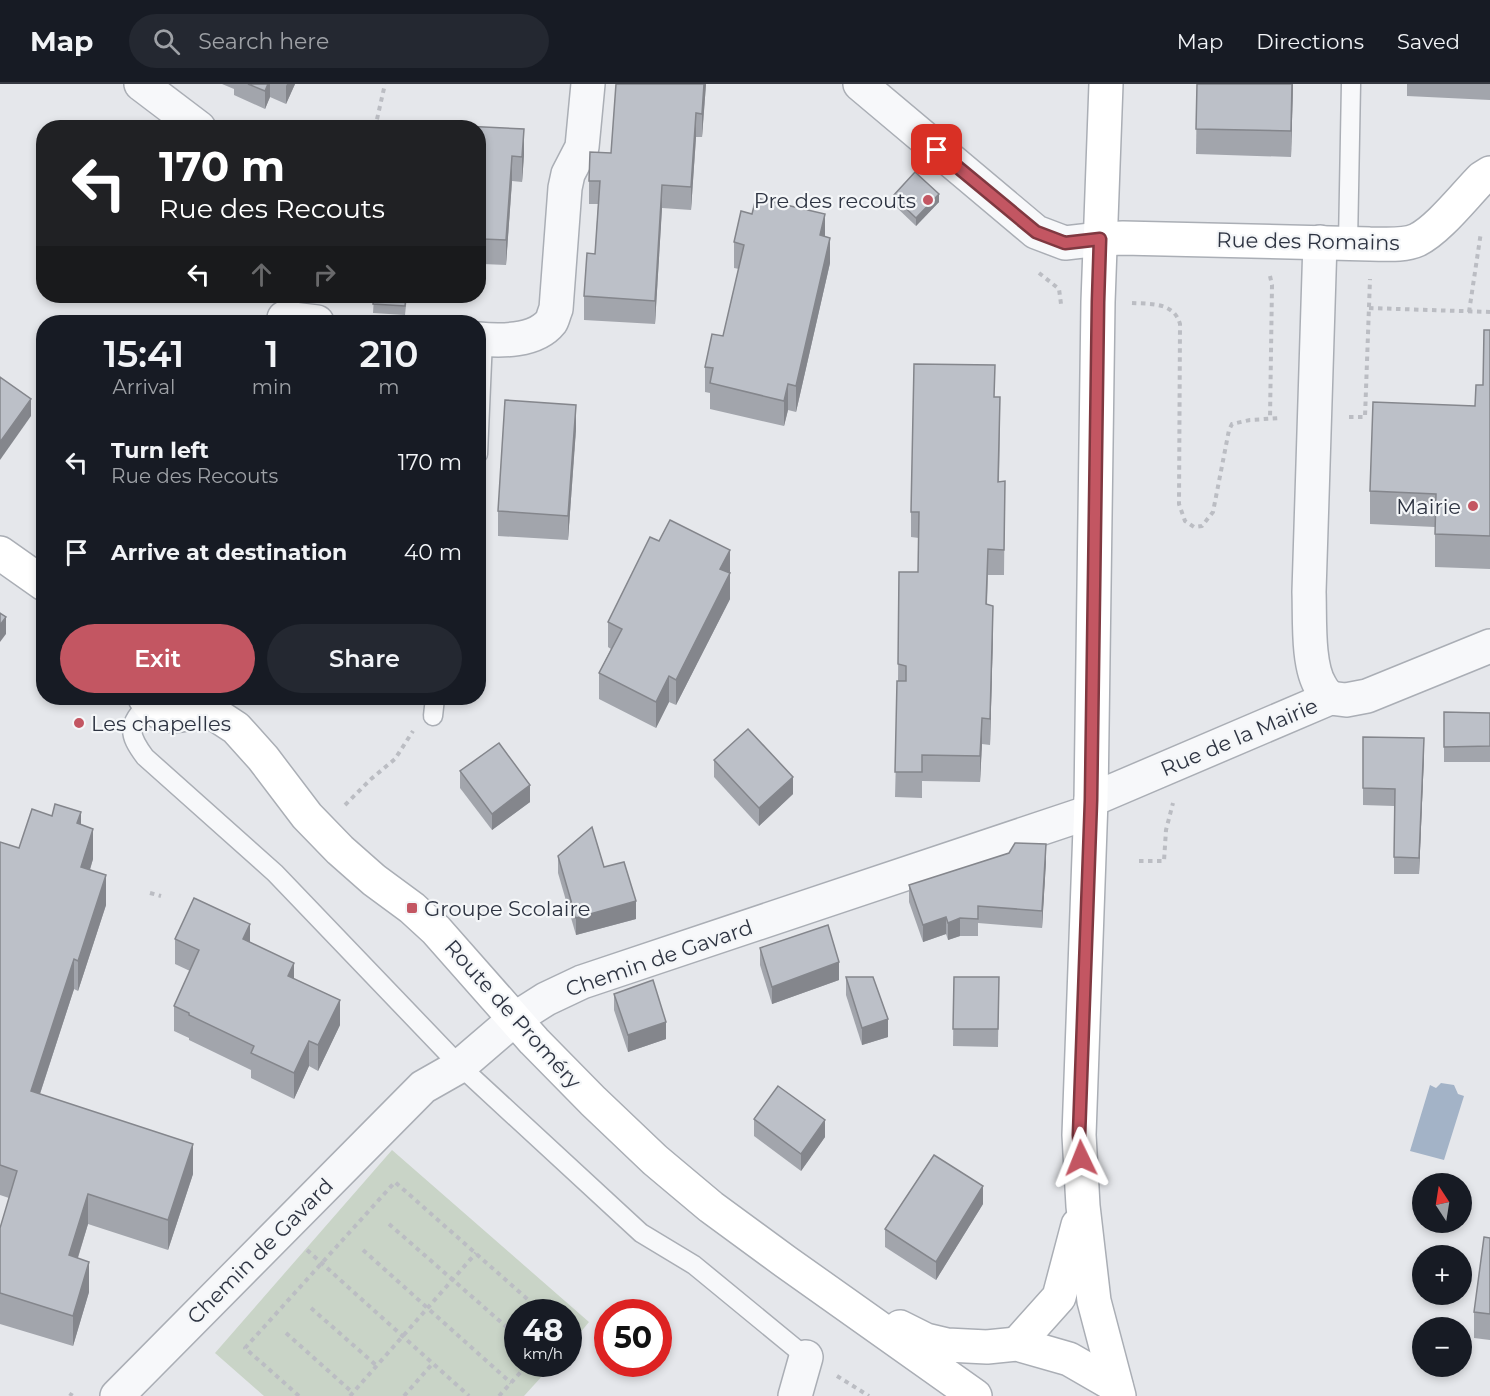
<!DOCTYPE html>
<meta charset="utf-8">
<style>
body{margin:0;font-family:Montserrat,sans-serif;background:#242831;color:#f1f3f6;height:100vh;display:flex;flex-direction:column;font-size:22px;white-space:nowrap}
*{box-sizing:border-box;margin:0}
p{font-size:20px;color:#9ea1a6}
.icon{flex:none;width:33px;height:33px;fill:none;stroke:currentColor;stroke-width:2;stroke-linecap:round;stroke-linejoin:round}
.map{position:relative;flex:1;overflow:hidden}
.panel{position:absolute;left:36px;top:231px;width:450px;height:390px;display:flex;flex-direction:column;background:#171b24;border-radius:24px;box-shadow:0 3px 9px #0003}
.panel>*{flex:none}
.top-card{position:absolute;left:36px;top:36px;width:450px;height:183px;border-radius:24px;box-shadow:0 3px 9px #0003;background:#202124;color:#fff;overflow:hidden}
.needle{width:39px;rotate:348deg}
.buttons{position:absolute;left:1412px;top:1089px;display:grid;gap:12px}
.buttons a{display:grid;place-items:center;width:60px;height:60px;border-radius:50%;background:#171b24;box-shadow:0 3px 9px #0003;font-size:30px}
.speed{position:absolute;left:504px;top:1215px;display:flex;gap:12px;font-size:30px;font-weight:700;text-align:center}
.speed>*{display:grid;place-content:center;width:78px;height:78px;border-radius:50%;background:#171b24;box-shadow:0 3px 9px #0003;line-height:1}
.speed small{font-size:15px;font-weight:400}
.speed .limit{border:9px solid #d22;background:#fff;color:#111}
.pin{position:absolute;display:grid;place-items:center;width:51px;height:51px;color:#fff;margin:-26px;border-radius:12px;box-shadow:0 3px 9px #0006}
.me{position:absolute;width:66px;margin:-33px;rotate:358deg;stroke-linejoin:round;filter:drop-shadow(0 0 4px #0008)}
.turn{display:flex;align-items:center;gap:21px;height:126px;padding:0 24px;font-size:27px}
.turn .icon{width:78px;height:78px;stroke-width:2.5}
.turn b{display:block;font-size:42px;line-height:51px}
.lanes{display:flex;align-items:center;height:57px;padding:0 24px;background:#0003;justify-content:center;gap:30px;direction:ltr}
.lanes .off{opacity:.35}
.eta{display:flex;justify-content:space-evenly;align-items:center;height:102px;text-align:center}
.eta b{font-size:36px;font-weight:600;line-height:42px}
.cta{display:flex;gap:12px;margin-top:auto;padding:12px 24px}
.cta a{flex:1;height:69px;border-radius:36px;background:#c35662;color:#fff;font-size:24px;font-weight:600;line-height:69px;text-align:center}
.cta a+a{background:#242831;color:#f1f3f6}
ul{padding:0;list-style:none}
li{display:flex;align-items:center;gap:18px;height:90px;padding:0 24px}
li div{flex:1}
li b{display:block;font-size:22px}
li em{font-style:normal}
header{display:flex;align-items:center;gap:36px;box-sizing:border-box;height:84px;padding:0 30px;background:#171b24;border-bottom:2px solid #363941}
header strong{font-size:28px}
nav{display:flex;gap:33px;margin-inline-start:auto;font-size:21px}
.search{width:420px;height:54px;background:#242831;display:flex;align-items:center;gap:15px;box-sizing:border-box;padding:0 21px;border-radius:33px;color:#9ea1a6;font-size:22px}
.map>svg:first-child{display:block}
.green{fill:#c9d4c7}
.water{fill:#a3b3c7}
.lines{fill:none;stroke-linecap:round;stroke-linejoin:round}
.lane-casing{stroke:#aaaeb5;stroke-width:21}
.street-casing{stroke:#aaaeb5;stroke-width:36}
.secondary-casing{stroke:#aaaeb5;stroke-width:36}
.path{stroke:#bbbdc3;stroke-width:4;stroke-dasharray:4.5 4.5;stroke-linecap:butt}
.lane{stroke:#f7f8fa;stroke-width:18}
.street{stroke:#f7f8fa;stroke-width:33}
.secondary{stroke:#fff;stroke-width:33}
.wall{fill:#a2a5ac}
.shaded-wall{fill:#84868c}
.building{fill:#bcc0c8;stroke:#84868c;stroke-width:1.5}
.route-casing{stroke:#7f3840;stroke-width:15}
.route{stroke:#c35662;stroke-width:10}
.poi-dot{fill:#c35662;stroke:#f4f6f8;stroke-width:2}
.labels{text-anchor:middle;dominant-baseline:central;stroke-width:4.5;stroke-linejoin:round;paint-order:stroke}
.poi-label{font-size:21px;fill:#2e3442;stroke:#f4f6f8;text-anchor:end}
.street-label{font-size:21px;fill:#2e3442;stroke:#f4f6f8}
</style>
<header>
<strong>Map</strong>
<div class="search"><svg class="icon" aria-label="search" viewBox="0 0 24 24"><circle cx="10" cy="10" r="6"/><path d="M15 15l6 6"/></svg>Search here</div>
<nav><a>Map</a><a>Directions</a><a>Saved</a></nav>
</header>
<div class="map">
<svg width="1490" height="1312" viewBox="0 0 1490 1312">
<rect width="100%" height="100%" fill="#e5e7eb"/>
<!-- green -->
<polygon class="green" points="392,1066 589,1238 569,1262 568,1228 518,1228 518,1280 553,1280 524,1312 264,1312 215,1269"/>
<!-- water -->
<polygon class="water" points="1441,999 1454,1001 1458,1010 1464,1012 1444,1076 1410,1067 1430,1001 1436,1004"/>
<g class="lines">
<!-- lane casing -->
<g class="lane-casing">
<g id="lane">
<polyline points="1348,159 1351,0"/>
<polyline points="478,370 483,255"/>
<path d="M148,619C128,641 127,649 145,673L275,789L460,982L641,1149L694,1181L806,1273"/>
<polyline points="433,632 435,614"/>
</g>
</g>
<!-- street casing -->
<g class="street-casing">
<g id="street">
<polyline points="141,0 199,44"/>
<polyline points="860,0 1036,148 1065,159 1100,155"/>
<path d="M1320,158L1309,508C1310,533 1307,582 1321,603C1323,607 1327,611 1330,614"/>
<polyline points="284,234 317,238"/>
<path d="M478,255C501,257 535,258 551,238C553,235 554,229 556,225L565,104L568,90L582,63L588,0"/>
<polyline points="1091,716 1330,614 1346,616 1367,612 1490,562"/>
<polyline points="117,1312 423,1003 460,982 516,934 546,915 582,898 1090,728"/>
<polyline points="795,1312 806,1273"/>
</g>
</g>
<!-- secondary casing -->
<g class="secondary-casing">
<g id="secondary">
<polyline points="1106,0 1098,218 1091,716 1079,1051 1083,1122 1094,1217 1119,1312"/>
<path d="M1100,155L1123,154L1370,160C1385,160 1404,162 1417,156C1438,146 1465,111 1482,94L1490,89"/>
<polyline points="0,469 44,500"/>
<path d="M145,614C160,639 191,636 207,614"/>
<polyline points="201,621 236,644 263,674 307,732 340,766 374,796 412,824 436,846 534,957 593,1017 655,1076 711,1123 786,1178 975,1312"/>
<polyline points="900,1243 926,1256 947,1261 987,1263 1017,1260 1069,1275 1116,1302"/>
<polyline points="1017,1260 1059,1213 1078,1141"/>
</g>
</g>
<!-- path -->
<g class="path">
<polyline points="375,44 385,0"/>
<polyline points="1039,189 1059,205 1061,220"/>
<polyline points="1270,192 1272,201 1270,335"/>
<path d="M1132,219C1150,220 1174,218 1180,240L1179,420L1185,437L1194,443L1202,442L1213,428L1229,346L1232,340L1250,336L1281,334"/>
<polyline points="1369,224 1490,228"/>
<polyline points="1469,228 1481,148"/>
<polyline points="1349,333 1365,333 1370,195"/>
<polyline points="345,721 371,695 395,675 413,647"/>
<polyline points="1139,777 1164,777 1166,746 1173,719"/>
<polyline points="150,809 161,812"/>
<polyline points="389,1140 518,1253"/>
<polyline points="307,1166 469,1312"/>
<polyline points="363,1166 511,1299"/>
<polyline points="311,1224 377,1282"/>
<polyline points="286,1249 353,1309"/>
<polyline points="837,1292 869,1312"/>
<polyline points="70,1312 72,1309"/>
<polyline points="299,1312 245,1264 395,1098 542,1228"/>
<polyline points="350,1312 476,1169"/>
<polyline points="404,1312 433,1279"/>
<polyline points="499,1312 528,1280"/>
</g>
<!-- lane -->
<use href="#lane" class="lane"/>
<!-- street -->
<use href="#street" class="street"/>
<!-- secondary -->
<use href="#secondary" class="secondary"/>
</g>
<!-- wall -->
<g class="wall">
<polygon points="222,0 295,0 286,20 270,13 265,25 234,11 234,5"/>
<polygon points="616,0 706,0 702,53 696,53 691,126 662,124 655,240 584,236 584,212 595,170 598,120 589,120 589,97 611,69"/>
<polygon points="1197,0 1293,0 1291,73 1196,70"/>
<polygon points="1407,0 1490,0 1490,16 1407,12"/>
<polygon points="478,44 524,71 522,98 512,97 506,181 483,180 483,187 478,186"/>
<polygon points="893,112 939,118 916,142 893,120"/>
<polygon points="825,152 830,179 796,328 788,326 784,342 710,325 710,309 705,308 705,283 723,252 739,185 734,184 734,158"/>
<polygon points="374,212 407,212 405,231 373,229"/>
<polygon points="1490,246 1490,485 1435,483 1435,443 1370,440 1370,407 1475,322 1483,301"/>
<polygon points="995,313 1000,339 999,398 1005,397 1004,491 988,491 987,520 993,547 990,661 982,660 980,698 922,697 922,714 895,713 898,597 899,488 918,488 919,454 911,453 911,428"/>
<polygon points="576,345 568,456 498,452 498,427"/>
<polygon points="659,457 730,466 730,515 676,621 669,618 656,644 599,615 599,589 611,565 608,563 608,538"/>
<polygon points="1444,628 1490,629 1490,678 1444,678"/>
<polygon points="1363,653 1424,671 1419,790 1394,790 1394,722 1363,721"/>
<polygon points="714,676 793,710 759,742 714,693"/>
<polygon points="460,687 530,718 492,746 460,704"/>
<polygon points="81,741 93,775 90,786 106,821 78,907 74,905 40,1010 193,1090 168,1166 88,1140 78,1174 89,1208 73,1262 0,1240 0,1144 9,1114 0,1111 0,758 19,764"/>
<polygon points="558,772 604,783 636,835 576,851 558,789"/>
<polygon points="1046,777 1042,844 978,839 978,852 960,852 948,856 946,850 923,858 909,818 909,801"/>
<polygon points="175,855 250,859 294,895 340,941 318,987 309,982 294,1015 251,994 251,986 189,956 189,954 174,947 174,922 190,887 175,880"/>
<polygon points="760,864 839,896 772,920 760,881"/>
<polygon points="846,893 888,953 862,961 846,911"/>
<polygon points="954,893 999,893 998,963 953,962"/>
<polygon points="614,910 666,955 628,968 614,926"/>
<polygon points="754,1035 825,1053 801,1087 754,1052"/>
<polygon points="983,1120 936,1196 885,1163 885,1145"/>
<polygon points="1490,1154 1490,1256 1474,1254 1474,1228"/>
</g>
<!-- shaded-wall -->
<g class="shaded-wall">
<polygon points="268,0 270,0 270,13 265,25 265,7"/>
<polygon points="287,0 295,0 286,20 286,2"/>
<polygon points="704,0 706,0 702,53 702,30"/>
<polygon points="1292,0 1293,0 1291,73 1291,47"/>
<polygon points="696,29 696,53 691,126 691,103"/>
<polygon points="524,45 524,71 522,98 522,73"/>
<polygon points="512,72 512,97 506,181 506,156"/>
<polygon points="662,101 662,124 655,240 655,217"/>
<polygon points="939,110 939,118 916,142 916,134"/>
<polygon points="825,130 825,155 820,151"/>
<polygon points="830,154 830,179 796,328 796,302"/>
<polygon points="788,300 788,326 784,342 784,317"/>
<polygon points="31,315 31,332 0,376 0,358"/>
<polygon points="576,321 576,345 568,456 568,432"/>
<polygon points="730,466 730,515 676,621 676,596 720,485"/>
<polygon points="993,522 993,547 990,661 990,635"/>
<polygon points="6,533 6,550 0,558 0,541"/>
<polygon points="669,592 669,618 656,644 656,618"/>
<polygon points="982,634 982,660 980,698 980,672"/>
<polygon points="1424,654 1424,671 1419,790 1419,774"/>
<polygon points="793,693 793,710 759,742 759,724"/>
<polygon points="530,701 530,718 492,746 492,730"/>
<polygon points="81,728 81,759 77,739"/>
<polygon points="93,745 93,775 81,814 81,783"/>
<polygon points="1046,760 1046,777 1042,844 1042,827"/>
<polygon points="106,791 106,821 78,907 78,877"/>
<polygon points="636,817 636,835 576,851 576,834"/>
<polygon points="946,833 946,850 923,858 923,841"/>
<polygon points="960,834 960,852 948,856 948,839"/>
<polygon points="250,840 250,866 243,855"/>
<polygon points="74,875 74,905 31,1037 31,1007"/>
<polygon points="839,878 839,896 772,920 772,903"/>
<polygon points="294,879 294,905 288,892"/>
<polygon points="340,916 340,941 318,987 318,961"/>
<polygon points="888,935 888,953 862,961 862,944"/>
<polygon points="666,938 666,955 628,968 628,951"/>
<polygon points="309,957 309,982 294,1015 294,989"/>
<polygon points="825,1036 825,1053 801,1087 801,1070"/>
<polygon points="193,1060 193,1090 168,1166 168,1136"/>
<polygon points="983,1102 983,1120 936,1196 936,1178"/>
<polygon points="88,1110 88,1140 69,1202 69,1171"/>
<polygon points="89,1178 89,1208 73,1262 73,1232"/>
</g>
<!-- building -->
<g class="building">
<polygon points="248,0 268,0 265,7"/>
<polygon points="616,0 704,0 702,30 696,29 691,103 662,101 655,217 584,212 587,169 595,170 600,97 589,97 590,68 611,69"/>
<polygon points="1197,0 1292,0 1291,47 1196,45"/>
<polygon points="443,41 524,45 522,73 512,72 506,156 483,155 483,162 478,161 478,44 443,44"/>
<polygon points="915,88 939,110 916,134 893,112"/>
<polygon points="756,114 825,130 820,151 830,154 796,302 788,300 784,317 710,299 713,284 705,283 712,250 723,252 744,161 734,158 741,127 752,130"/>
<polygon points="374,212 406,212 405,222 373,220"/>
<polygon points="1484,246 1490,246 1490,452 1435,450 1436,410 1370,407 1373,318 1475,322 1476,301 1483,301"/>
<polygon points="914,280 995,281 994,313 1000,313 998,398 1005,397 1004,466 988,465 986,520 993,522 990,635 982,634 980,672 922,671 922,688 895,688 897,597 906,597 906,582 898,580 899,488 918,488 919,428 911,428"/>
<polygon points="0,293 31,315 0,358"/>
<polygon points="505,316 576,321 568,432 498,427"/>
<polygon points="670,436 730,466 720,485 730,489 676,596 669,592 656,618 599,589 622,545 608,538 650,453 659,457"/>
<polygon points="0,529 6,533 0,541"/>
<polygon points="1444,628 1490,629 1490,662 1444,663"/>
<polygon points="748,645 793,693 759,724 714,676"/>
<polygon points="1363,653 1424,654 1419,774 1394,773 1395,705 1363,704"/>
<polygon points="499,659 530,701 492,730 460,687"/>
<polygon points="55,720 81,728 77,739 93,745 81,783 106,791 78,877 74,875 31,1007 193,1060 168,1136 88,1110 69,1171 89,1178 73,1232 0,1209 0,1144 17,1087 0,1081 0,758 19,764 32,725 52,732"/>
<polygon points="592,743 604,783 624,778 636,817 576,834 558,772"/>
<polygon points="1015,759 1046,760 1042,827 978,822 978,835 960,834 948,839 946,833 923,841 909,801 1009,769"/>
<polygon points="194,814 250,840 243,855 294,879 288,892 340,916 318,961 309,957 294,989 251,969 254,962 189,931 189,929 174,922 199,866 175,855"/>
<polygon points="828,841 839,878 772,903 760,864"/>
<polygon points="846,893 873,893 888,935 862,944"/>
<polygon points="954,893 999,893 998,945 953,945"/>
<polygon points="653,896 666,938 628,951 614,910"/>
<polygon points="778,1002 825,1036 801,1070 754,1035"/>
<polygon points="934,1071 983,1102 936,1178 885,1145"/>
<polygon points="1484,1153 1490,1154 1490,1230 1474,1228"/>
</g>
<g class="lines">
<!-- route casing -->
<g class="route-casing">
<polyline id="route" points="937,66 1036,148 1065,159 1100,155 1098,218 1091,716 1079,1051 1081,1074"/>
</g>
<!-- route -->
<use href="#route" class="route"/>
</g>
<!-- markers -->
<g class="poi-dot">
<circle cx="928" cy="116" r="6"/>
<circle cx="1473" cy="422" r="6"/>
<circle cx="79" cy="639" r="6"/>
<rect x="406" y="818" width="12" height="12" rx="3"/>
</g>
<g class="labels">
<!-- poi labels -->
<g class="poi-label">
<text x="916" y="116">Pre des recouts</text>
<text x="1461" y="422">Mairie</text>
<text x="91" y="639" text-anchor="start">Les chapelles</text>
<text x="424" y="824" text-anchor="start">Groupe Scolaire</text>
</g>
<!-- street labels -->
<g class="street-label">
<text transform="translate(1308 157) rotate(1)">Rue des Romains</text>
<text transform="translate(1239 653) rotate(-23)">Rue de la Mairie</text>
<text transform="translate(659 874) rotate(-19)">Chemin de Gavard</text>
<text transform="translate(513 930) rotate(48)">Route de Proméry</text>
<text transform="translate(260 1167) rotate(-45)">Chemin de Gavard</text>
</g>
</g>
</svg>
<div class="buttons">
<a><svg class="needle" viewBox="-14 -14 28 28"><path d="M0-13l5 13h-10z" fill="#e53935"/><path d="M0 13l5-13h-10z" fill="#9ea1a6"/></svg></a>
<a>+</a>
<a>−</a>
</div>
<div class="speed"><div>48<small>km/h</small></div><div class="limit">50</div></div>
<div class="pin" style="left:937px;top:66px;background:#d93025"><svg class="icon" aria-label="arrive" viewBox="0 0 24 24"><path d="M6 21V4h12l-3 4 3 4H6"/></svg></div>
<svg class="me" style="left:1081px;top:1074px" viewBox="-20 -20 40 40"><path d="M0-17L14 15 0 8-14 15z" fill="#c35662" stroke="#fff" stroke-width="4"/></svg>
<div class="top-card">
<div class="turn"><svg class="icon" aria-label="left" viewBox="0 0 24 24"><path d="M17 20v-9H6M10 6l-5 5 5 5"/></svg><div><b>170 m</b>Rue des Recouts</div></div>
<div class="lanes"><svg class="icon" aria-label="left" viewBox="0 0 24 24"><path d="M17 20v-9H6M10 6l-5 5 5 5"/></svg><svg class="icon off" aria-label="ahead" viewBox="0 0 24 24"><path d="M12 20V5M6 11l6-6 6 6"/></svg><svg class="icon off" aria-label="right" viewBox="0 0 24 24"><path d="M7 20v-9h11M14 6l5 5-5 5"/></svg></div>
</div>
<section class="panel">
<div class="eta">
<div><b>15:41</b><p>Arrival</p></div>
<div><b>1</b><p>min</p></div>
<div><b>210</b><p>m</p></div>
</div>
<ul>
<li><svg class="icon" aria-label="left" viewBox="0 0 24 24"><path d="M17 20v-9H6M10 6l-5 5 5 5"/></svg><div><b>Turn left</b><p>Rue des Recouts</p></div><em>170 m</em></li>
<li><svg class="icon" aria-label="arrive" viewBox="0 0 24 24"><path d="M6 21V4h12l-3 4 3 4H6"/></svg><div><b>Arrive at destination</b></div><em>40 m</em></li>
</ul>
<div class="cta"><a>Exit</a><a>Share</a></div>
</section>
</div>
